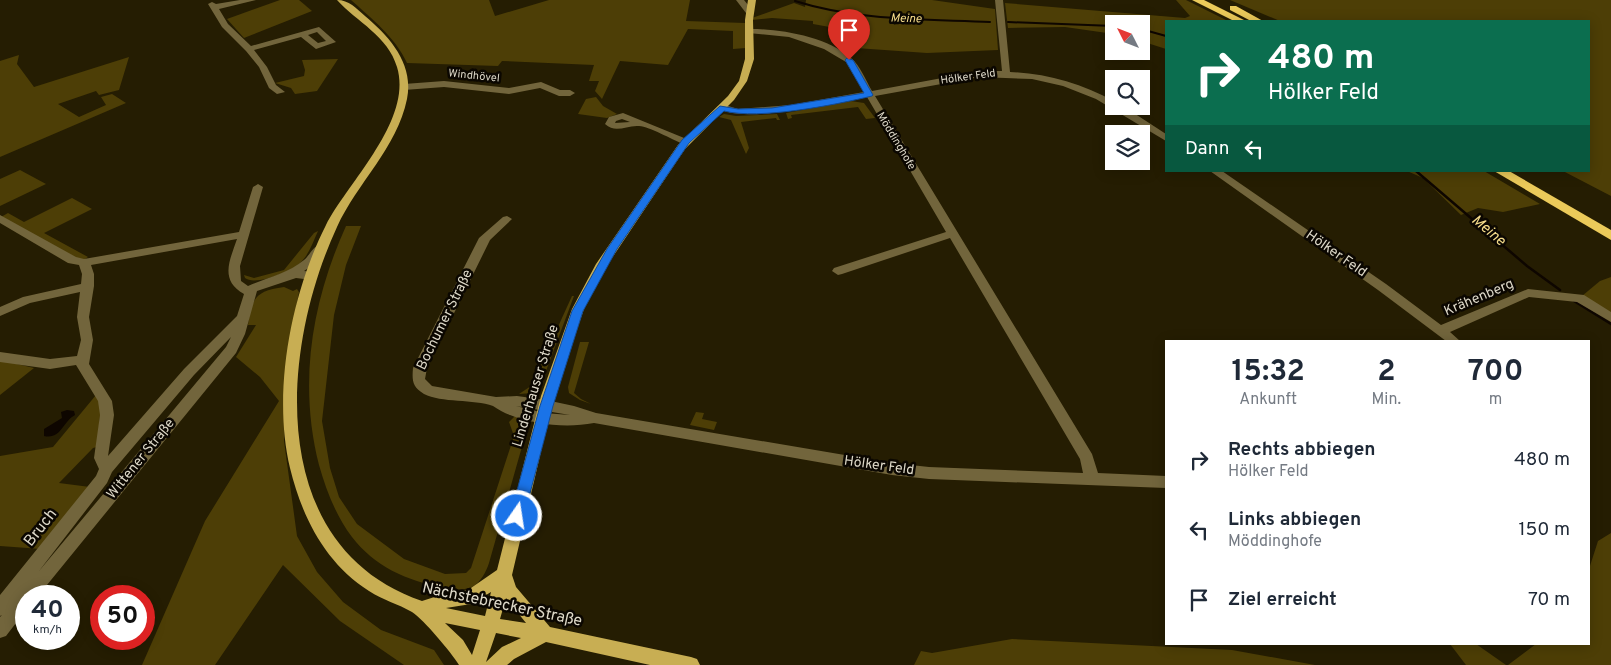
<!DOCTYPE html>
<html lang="de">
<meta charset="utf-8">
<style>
body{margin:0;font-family:Overpass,sans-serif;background:#f6f6f7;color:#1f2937;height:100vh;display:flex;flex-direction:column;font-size:19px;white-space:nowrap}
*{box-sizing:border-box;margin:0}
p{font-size:16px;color:#747a83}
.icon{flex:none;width:28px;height:28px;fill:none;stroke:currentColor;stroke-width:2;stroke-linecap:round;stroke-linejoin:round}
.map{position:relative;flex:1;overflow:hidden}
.side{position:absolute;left:1165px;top:340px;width:425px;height:305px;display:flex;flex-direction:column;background:#fff;border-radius:0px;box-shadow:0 2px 12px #0003}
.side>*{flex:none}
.top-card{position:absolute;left:1165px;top:20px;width:425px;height:152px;border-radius:0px;box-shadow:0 2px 12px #0003;background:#0b6e4f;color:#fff;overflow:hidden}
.needle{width:32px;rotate:312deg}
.tools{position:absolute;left:1105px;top:15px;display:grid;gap:10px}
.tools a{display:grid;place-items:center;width:45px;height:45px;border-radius:0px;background:#fff;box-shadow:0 2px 12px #0003;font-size:25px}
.speed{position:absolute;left:15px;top:585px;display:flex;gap:10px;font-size:25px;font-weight:700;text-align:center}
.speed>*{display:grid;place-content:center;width:65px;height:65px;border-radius:50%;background:#fff;box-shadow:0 2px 12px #0003;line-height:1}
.speed small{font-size:12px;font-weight:400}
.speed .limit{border:8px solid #d22;background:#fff;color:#111}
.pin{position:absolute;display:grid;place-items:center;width:42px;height:42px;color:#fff;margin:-51px -21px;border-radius:50% 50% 50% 0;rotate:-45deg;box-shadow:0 0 5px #0007}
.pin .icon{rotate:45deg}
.me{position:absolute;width:55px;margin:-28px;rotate:13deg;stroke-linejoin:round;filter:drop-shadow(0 0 4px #0008)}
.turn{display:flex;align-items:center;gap:18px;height:105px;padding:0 20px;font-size:22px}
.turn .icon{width:65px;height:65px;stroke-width:2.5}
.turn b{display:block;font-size:35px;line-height:42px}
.then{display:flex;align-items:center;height:48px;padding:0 20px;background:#0003;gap:10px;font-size:19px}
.eta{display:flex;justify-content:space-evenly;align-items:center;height:85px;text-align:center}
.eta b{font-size:30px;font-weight:700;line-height:35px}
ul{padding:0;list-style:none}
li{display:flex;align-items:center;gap:15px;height:70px;padding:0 20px}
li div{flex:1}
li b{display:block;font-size:19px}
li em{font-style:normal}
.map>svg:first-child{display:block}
.green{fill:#4d3e06}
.water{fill:#0e0600}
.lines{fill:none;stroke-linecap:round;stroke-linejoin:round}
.stream-far1{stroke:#0e0600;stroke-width:2}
.stream{stroke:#0e0600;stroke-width:2.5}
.minor{fill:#72653c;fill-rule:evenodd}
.major{fill:#c8ae53;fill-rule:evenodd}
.highway{fill:#ebca5a;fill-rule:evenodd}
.route{fill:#1a73e8;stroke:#114b97}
.labels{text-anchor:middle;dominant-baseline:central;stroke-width:5;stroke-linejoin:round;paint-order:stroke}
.far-street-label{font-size:11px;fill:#ddd8c8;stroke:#0b0701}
.far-water-label{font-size:12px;font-style:italic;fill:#f5dc8a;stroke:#0b0701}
.street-label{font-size:14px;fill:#ddd8c8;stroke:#0b0701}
.water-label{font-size:15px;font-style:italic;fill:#f5dc8a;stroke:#0b0701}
.near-street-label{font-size:16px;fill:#ddd8c8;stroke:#0b0701}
</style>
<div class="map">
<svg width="1611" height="665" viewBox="0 0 1611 665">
<rect width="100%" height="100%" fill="#251d02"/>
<!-- green -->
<g class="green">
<polygon points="280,0 299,0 312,11 244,38 227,19"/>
<path d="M351,0H489L495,16L549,0H690L686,21L745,23L746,48L733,49V31L688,29L668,65L620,61L602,99L595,91L599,81H589L594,65L502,61L498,66L407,63C395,37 372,19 351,0Z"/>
<polygon points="806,0 932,0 995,9 998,50 927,53 856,48 860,34 857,32 813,24 813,21 772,18 752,20 752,18 794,3 805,7"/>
<polygon points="1176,0 1186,0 1228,21 1166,21 1166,49 1141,41 1141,24 1114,24 1114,34 1065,27 1008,28 1005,3 1185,18 1190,16"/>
<polygon points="1230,0 1611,0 1611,196 1563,171 1589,171 1589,21 1280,21"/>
<polygon points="19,55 17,64 34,87 129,57 119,90 99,95 96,91 58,104 79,117 106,105 101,97 112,94 126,103 0,157 0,61"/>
<polygon points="338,59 317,91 295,94 291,88 275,83 304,76 305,70 302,60"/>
<polygon points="596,97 603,106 617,114 607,118 578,114 586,99"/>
<polygon points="851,101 864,103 875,118 866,119 858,107 791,115 792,118 788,119 786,113"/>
<polygon points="724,114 736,116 777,114 780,120 777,120 776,118 741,122 749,148 746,154 731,120 719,117"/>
<polygon points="20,170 46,184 0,206 0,179"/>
<polygon points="1407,171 1484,171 1540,204 1503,212 1478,208 1461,215 1423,178"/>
<polygon points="72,198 92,209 44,233 88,257 82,261 1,217 8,213 24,222"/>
<path d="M346,226H361L346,265L334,315L322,421L330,468L339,497L357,524L404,559L445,574L466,573L471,568L514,436L509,422L515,416L524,422L525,436L489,563C486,572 481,582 472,587C463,591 451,589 442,587C407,581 374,566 352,537C336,516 326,490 319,465C298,383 312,301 346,226Z"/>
<path d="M318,231C313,242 309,255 300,263C291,272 255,286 245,278L244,275L254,278L284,270L314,233Z"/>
<polygon points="1611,277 1611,315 1582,296 1600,281"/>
<path d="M284,287L293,291L297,289L299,292L286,363L284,441L297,536L317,572L343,602L381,630L434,650L444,665H404L340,621L283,565L215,665H142L205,521L279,401L260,377L236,357L256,325H248C252,297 256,291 284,287Z"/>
<polygon points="572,296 574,296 540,387 533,393 519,394 531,386"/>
<polygon points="580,342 589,342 574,393 581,399 591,404 580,400 569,393 568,387"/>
<polygon points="0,360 34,368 0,395"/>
<polygon points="96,395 101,405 97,447 93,448 59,483 90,487 41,549 0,546 0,456 53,447"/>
<polygon points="696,412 704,413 702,419 717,422 714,430 690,425"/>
<polygon points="1611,533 1611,665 1508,665 1536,644 1589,644 1589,569 1598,541"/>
<polygon points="1012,639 1232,650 1315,665 914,665 921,651 932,653"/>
<polygon points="1450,644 1476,644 1506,665 1466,665"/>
</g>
<!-- water -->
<path class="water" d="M67,410L74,411L75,415C63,421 61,440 44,436V429L62,418L61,412Z"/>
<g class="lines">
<!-- stream-far1 -->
<g class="stream-far1">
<path d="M795,1C858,21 924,19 990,22"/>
<polyline points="1008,22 1114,26"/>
<polyline points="1141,29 1166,36"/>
</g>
<!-- stream -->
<g class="stream">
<polyline points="1416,171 1527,266 1560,290"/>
<polyline points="1574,301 1611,324"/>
</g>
<!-- minor -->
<g class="minor">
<path d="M240,0H256L219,9L228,24L251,46L319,27L336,42L316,49L301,37L254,50L267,67L276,85L285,92L277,94L269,88L259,67L246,51L222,27L208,4L212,2L216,4ZM317,32L326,41L318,43L308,35Z"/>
<polygon points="736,0 744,0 753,11 752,13 746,13"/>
<path d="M995,0H1003L1010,72C1046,73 1082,84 1114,101V106H1123L1166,134V141L1096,99L1063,86L1032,79L980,77L875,96L1092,454L1098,473L1166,476V488L929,479L892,475L594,423C567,428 536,425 510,415C504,413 498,409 493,406C474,399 441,403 424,394C412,387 412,380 413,368L479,238L503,217L507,216L512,219L490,240L427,368L425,379L432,386L496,397L517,396L546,400L574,406L596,413L892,463L929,467L1083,473L1080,459L950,238L842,274L838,275L832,271L834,268L946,232L867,97C837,102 739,126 717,107L722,104L738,109L791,105L864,92L846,62L824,49L789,37L748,33V29H751C782,29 827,37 851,58C860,65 866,81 872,91L980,71H1002ZM516,406L570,415L544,413Z"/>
<polygon points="444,81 509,88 541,82 560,90 570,90 575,93 570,96 559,96 540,88 509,94 444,87 404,90 400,87 404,84"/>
<path d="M623,113L689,140L691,142L686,145L683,144C671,139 650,127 639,126C626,125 616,134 605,124L609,117ZM622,119L630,122L615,123L616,121Z"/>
<polygon points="1210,171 1222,171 1386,284 1441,325 1528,289 1584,295 1611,312 1611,322 1577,302 1529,297 1450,332 1460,341 1446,341 1378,290"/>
<path d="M258,184L263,187L240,266L241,281L248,286C268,277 287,274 304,260C310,255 313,246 321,244L327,248L313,265L304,271L312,272L316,278L310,282L304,279L296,278L257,291L245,334L236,353L38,596H26V610L6,636L0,638V617L2,615L0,616V595L96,476L99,469L94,458L100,415L98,401L76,365L50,369L0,362V352L50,359L77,356L81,340L77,317L80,292L30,303L0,316V307L23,297L81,284L82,274L79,265L68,263L0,223V215L76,257L84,259L239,232L253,187ZM237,239C230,260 219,280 244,294L237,316L184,369L108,456L114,415L112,401L89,364L93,340L89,317L94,286V274L91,265ZM231,337L226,347L39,571L107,483L112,472L194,375Z"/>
</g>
<!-- major -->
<path class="major" d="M337,0C349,0 356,8 365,16C390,37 414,64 407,99C397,148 357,183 337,227C280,350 265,547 422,601L447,593L468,590L497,570L541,396L572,309L596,264L678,145L728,96L739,81L745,59V20L748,0H756L753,20L754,59L747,81L734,100L685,149L608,264L584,309L554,396L512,575L516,587L550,627L691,657L697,659L700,665H650L546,642L514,659L507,665H459C451,652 424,620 412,612C398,604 383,600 369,591C325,563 302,517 290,468C272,392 291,294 326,225C349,181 413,120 397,67C388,36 357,22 337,0ZM491,592L485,616L446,608L471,604ZM506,598L526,623L500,619ZM445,623L480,630L472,655L463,640ZM496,633L521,638L502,647L486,662Z"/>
<!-- highway -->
<g class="highway">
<polygon points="1192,0 1204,0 1246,21 1234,21"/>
<polygon points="1230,6 1236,6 1263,21 1251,21 1230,10"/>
<polygon points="1494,171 1509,171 1611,230 1611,240"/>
</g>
</g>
<!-- route -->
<path class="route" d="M847,58L853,60L873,95L872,96C835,105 759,120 724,111L689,143L617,249L583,311L553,406L524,516L522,520H513L510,516L540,406L572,311L607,249L682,140L720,106L738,109L772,108L864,93L845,60Z"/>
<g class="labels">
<!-- far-street labels -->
<g class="far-street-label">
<text transform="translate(474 76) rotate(6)">Windhövel</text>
<text transform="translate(968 77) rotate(-8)">Hölker Feld</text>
<text transform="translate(896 141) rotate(59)">Möddinghofe</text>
</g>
<!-- far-water labels -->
<g class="far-water-label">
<text transform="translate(906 19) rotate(2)">Meine</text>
</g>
<!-- street labels -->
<g class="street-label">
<text transform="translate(1336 254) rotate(35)">Hölker Feld</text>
<text transform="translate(1479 298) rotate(-23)">Krähenberg</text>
<text transform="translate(445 320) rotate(-64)">Bochumer Straße</text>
<text transform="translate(536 386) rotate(-73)">Linderhauser Straße</text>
<text transform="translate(141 459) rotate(-51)">Wittener Straße</text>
<text transform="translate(879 466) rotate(8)">Hölker Feld</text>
</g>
<!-- water labels -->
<g class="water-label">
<text transform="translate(1488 231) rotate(40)">Meine</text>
</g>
<!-- near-street labels -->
<g class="near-street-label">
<text transform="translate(41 528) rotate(-52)">Bruch</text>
<text transform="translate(502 605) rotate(12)">Nächstebrecker Straße</text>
</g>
</g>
</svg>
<div class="tools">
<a><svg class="needle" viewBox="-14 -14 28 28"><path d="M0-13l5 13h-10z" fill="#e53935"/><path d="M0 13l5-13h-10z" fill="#747a83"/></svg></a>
<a><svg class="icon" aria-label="search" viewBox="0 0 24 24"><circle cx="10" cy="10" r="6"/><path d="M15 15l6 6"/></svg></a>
<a><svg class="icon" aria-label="layers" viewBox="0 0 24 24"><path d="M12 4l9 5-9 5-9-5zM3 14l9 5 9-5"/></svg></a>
</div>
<div class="speed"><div>40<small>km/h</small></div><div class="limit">50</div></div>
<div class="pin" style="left:849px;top:60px;background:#d93025"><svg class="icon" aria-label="arrive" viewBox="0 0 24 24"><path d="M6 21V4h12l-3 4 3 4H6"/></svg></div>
<svg class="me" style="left:517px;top:516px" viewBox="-20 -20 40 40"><circle r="17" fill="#1a73e8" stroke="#fff" stroke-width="3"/><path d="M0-11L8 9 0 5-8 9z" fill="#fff"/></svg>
<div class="top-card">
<div class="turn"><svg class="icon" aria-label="right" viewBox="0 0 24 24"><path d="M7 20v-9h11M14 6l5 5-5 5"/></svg><div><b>480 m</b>Hölker Feld</div></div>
<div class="then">Dann<svg class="icon" aria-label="left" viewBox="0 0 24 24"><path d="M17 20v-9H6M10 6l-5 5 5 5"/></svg></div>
</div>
<section class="side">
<div class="eta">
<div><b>15:32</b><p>Ankunft</p></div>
<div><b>2</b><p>Min.</p></div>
<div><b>700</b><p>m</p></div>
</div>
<ul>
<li><svg class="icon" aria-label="right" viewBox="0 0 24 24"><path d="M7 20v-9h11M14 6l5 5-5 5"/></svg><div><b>Rechts abbiegen</b><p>Hölker Feld</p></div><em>480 m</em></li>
<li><svg class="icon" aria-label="left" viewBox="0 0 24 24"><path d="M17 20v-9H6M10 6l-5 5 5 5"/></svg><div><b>Links abbiegen</b><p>Möddinghofe</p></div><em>150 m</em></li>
<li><svg class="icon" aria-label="arrive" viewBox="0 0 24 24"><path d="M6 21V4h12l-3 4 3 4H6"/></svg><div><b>Ziel erreicht</b></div><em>70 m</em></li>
</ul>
</section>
</div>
